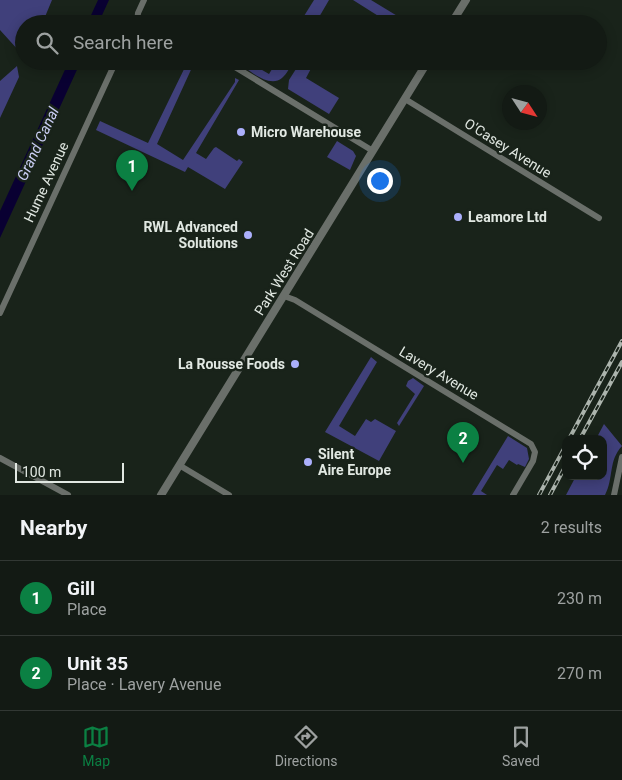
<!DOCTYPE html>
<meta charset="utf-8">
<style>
body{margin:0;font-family:Roboto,sans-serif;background:#202722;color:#f1f3f6}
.controls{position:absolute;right:15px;bottom:15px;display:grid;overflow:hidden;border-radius:10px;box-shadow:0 2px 12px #0003}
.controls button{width:45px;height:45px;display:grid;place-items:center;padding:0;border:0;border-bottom:1px solid #323834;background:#131a14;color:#f1f3f6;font:25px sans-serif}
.compass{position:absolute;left:502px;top:85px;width:45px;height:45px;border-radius:50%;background:#131a14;box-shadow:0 2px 12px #0003;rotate:126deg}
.scale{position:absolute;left:15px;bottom:12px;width:109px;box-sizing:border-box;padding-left:5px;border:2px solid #e1e8e2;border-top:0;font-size:14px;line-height:18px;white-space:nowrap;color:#e1e8e2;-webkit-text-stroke:4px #19231a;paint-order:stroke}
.you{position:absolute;left:379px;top:180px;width:18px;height:18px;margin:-12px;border:4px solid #fff;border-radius:50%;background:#1a73e8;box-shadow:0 0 0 8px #1a73e833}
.badge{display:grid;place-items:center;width:32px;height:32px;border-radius:50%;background:#0b8043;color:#fff;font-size:16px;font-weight:700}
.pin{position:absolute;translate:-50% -41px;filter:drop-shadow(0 1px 2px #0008)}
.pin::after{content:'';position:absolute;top:26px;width:18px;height:15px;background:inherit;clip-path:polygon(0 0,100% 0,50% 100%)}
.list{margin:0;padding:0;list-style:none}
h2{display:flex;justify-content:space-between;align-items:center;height:65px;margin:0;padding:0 20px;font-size:21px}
h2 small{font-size:16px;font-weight:400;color:#9da1a0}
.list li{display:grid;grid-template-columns:32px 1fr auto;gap:15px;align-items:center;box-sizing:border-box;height:75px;padding:0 20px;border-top:1px solid #323834}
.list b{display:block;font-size:19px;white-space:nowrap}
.list p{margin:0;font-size:16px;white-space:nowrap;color:#9da1a0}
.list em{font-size:16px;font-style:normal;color:#9da1a0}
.icon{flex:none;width:28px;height:28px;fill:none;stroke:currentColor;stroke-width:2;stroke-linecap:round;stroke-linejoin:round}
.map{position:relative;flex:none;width:622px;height:495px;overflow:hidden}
.search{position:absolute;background:#131a14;box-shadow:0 2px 12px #0003;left:15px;right:15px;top:15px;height:55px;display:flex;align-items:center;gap:12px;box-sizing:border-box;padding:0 18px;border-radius:28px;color:#9da1a0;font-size:19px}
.sheet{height:215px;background:#131a14}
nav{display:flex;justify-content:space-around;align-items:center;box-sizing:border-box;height:70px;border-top:1px solid #323834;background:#131a14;font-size:14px;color:#9da1a0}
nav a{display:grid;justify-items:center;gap:2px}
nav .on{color:#0b8043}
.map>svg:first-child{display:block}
</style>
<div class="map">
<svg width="622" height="495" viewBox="0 0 622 495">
<rect width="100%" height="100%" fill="#19231a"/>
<path fill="#40407b" d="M0 0H52L42 24H24V48L19 51 0 30Z
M314 0H329L315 24H299Z
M353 0H371L399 17 396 22 399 24H391Z
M188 61H195L157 144 183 160 235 82V78L239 80 196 153 206 159 214 148 216 147 237 161 239 159 243 162 225 189 188 167 185 172 96 130 100 121 148 143Z
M237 61H247L269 74 277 61H293C290 67 287 74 282 78 269 89 247 69 237 61Z
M301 61H315L306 78 339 98 329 114 288 89 289 80Z
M17 66 19 77 0 118V81Z
M337 141 353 151 356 156 350 170 327 157Z
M371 357 377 362 339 426 355 436 366 419 371 422 375 419 396 431 379 461 325 432Z
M413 378 424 386 399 426 397 423 415 394 406 386 408 381Z
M604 424 622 446C608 461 614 478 605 495H566L576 476H603V439H596Z
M508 436 527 448 529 459 525 467 518 464 517 465 509 460 503 469 497 465 481 491 487 495H472Z"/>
<path fill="#090032" d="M98 0H109L98 24H87Z
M69 61H81L0 238V211Z"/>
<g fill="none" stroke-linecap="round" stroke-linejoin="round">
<path stroke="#6a6f6a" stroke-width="6" d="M137 22 147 24
M134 24 137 22 138 13 144 0
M225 61 373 151
M405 99 599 218
M284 296 295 300 531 444 535 452 533 461 513 495
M0 313 116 61
M0 458 68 495
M179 465 229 495
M614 495 622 457"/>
<path stroke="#6a6f6a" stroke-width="8" d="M451 24 466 0
M161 495 428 61"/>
<defs>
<path id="rail" d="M569 439 622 341
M580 439 622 362
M539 495 566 445
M550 495 566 465"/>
</defs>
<use href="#rail" stroke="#acb4ad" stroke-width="4"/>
<use href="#rail" stroke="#19231a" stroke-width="2" stroke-dasharray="5.5" stroke-linecap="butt"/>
</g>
<g fill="#abaffb" stroke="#19231a" stroke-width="2">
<circle cx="241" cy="132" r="5"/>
<circle cx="458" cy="217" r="5"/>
<circle cx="248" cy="235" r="5"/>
<circle cx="295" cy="364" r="5"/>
<circle cx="308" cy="462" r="5"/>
</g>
<g text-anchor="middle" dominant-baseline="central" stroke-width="5" stroke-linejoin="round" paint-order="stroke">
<g font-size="14" font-weight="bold" fill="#e1e8e2" stroke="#19231a" text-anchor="start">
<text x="251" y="132">Micro Warehouse</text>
<text x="468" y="217">Leamore Ltd</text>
<text x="238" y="227" text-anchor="end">RWL Advanced<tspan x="238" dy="16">Solutions</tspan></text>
<text x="285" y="364" text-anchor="end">La Rousse Foods</text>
<text x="318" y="454">Silent<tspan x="318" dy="16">Aire Europe</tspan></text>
</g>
<g font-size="14" fill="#e1e8e2" stroke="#19231a">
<text transform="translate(508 148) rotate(32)">O'Casey Avenue</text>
<text transform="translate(46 182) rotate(-65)">Hume Avenue</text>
<text transform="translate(284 272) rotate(-58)">Park West Road</text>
<text transform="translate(439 373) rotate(31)">Lavery Avenue</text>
</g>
<g font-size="15" font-style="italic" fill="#c8ccf1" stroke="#19231a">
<text transform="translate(38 144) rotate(-65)">Grand Canal</text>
</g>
</g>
</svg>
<div class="controls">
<button><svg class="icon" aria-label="locate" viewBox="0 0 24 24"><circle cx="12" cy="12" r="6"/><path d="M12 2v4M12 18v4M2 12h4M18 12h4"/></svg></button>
</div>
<svg class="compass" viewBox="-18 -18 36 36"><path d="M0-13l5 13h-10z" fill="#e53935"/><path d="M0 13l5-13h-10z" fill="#9da1a0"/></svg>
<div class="scale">100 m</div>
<div class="you"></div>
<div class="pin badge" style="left:132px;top:191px">1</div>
<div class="pin badge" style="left:463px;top:463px">2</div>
<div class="search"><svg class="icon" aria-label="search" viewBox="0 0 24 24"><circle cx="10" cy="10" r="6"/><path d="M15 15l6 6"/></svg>Search here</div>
</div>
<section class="sheet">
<h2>Nearby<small>2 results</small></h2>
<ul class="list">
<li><span class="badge">1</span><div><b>Gill</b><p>Place</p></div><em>230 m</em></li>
<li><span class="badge">2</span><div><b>Unit 35</b><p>Place · Lavery Avenue</p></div><em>270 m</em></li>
</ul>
</section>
<nav>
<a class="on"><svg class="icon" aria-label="map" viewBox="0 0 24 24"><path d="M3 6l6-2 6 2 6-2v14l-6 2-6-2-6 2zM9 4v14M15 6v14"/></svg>Map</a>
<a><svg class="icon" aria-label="directions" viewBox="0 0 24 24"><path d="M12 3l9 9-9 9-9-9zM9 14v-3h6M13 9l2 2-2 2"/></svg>Directions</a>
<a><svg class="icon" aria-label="saved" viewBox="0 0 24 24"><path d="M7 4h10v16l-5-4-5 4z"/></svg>Saved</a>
</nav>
